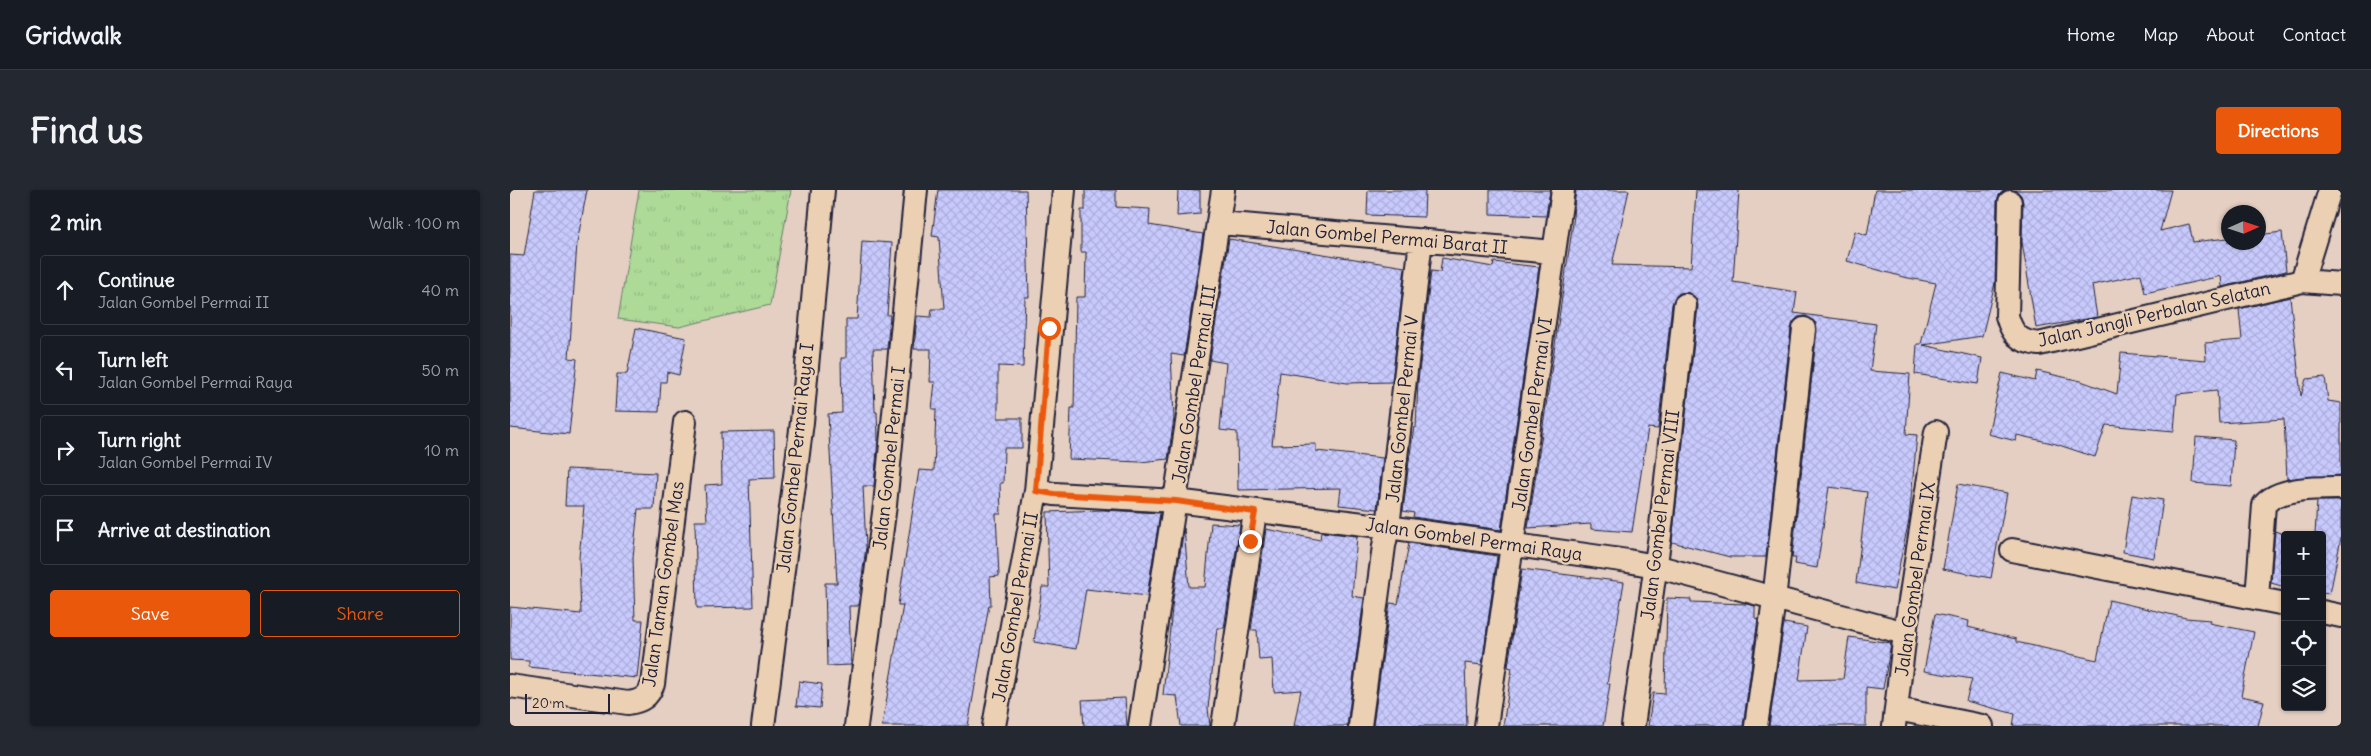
<!DOCTYPE html>
<meta charset="utf-8">
<style>
body{margin:0;font-family:Delius,sans-serif;background:#242831;color:#f1f3f6}
.controls{position:absolute;right:15px;bottom:15px;display:grid;overflow:hidden;border-radius:5px;box-shadow:0 1px 4px #0004}
.controls button{width:45px;height:45px;display:grid;place-items:center;padding:0;border:0;border-bottom:1px solid #363941;background:#171b24;color:#f1f3f6;font:25px sans-serif}
.compass{position:absolute;left:1711px;top:15px;width:45px;height:45px;border-radius:50%;background:#171b24;box-shadow:0 1px 4px #0004;rotate:87deg}
.scale{position:absolute;left:15px;bottom:12px;width:85px;box-sizing:border-box;padding-left:5px;border:2px solid #22223b;border-top:0;font-size:14px;line-height:18px;white-space:nowrap;color:#22223b;-webkit-text-stroke:4px #ecd0b3;paint-order:stroke}
.stop{position:absolute;width:15px;height:15px;margin:-11px;border:4px solid #ea580c;border-radius:50%;background:#fff}
.stop.end{background:#ea580c;border-color:#fff;box-shadow:0 1px 5px #0008}
.list{margin:0;padding:0;list-style:none}
h2{display:flex;justify-content:space-between;align-items:center;height:65px;margin:0;padding:0 20px;font-size:21px}
h2 small{font-size:16px;font-weight:400;color:#9ea1a6}
.list li{display:grid;grid-template-columns:32px 1fr auto;gap:15px;align-items:center;box-sizing:border-box;height:70px;margin:0 10px 10px;padding:0 10px;border:1px solid #363941;border-radius:5px}
.list b{display:block;font-size:19px;white-space:nowrap}
.list p{margin:0;font-size:16px;white-space:nowrap;color:#9ea1a6}
.list em{font-size:16px;font-style:normal;color:#9ea1a6}
.actions{display:flex;gap:10px;padding:15px 20px}
.actions a{flex:1;padding:11px 0;border:1px solid #ea580c;border-radius:5px;text-align:center;font-size:18px;color:#ea580c}
.actions .main{background:#ea580c;color:#fff}
.icon{flex:none;width:28px;height:28px;fill:none;stroke:currentColor;stroke-width:2;stroke-linecap:round;stroke-linejoin:round}
.map{position:relative;flex:none;width:1831px;height:536px;overflow:hidden;border-radius:5px}
header{display:flex;align-items:center;gap:30px;box-sizing:border-box;height:70px;padding:0 25px;background:#171b24;border-bottom:1px solid #363941}
header strong{font-size:24px}
nav{display:flex;gap:28px;margin-inline-start:auto;font-size:18px}
.intro{display:flex;align-items:center;justify-content:space-between;box-sizing:border-box;height:120px;padding:0 30px}
h1{margin:0;font-size:35px}
.button{padding:12px 22px;border-radius:5px;background:#ea580c;color:#fff;font-size:18px;font-weight:700}
main{display:flex;gap:30px;padding:0 30px}
aside{flex:1;background:#171b24;border-radius:5px;box-shadow:0 1px 4px #0004}
.map>svg:first-child{display:block}
</style>
<header>
<strong>Gridwalk</strong>
<nav><a>Home</a><a>Map</a><a>About</a><a>Contact</a></nav>
</header>
<div class="intro"><h1>Find us</h1><a class="button">Directions</a></div>
<main>
<aside>
<h2>2 min<small>Walk · 100 m</small></h2>
<ul class="list">
<li><svg class="icon" aria-label="ahead" viewBox="0 0 24 24"><path d="M12 20V5M6 11l6-6 6 6"/></svg><div><b>Continue</b><p>Jalan Gombel Permai II</p></div><em>40 m</em></li>
<li><svg class="icon" aria-label="left" viewBox="0 0 24 24"><path d="M17 20v-9H6M10 6l-5 5 5 5"/></svg><div><b>Turn left</b><p>Jalan Gombel Permai Raya</p></div><em>50 m</em></li>
<li><svg class="icon" aria-label="right" viewBox="0 0 24 24"><path d="M7 20v-9h11M14 6l5 5-5 5"/></svg><div><b>Turn right</b><p>Jalan Gombel Permai IV</p></div><em>10 m</em></li>
<li><svg class="icon" aria-label="arrive" viewBox="0 0 24 24"><path d="M6 21V4h12l-3 4 3 4H6"/></svg><div><b>Arrive at destination</b></div></li>
</ul>
<div class="actions"><a class="main">Save</a><a>Share</a></div>
</aside>
<div class="map">
<svg width="1831" height="536" viewBox="0 0 1831 536">
<defs>
<pattern id="grass-tufts" width="24" height="20" patternUnits="userSpaceOnUse" patternTransform="scale(1.25)"><rect width="24" height="20" fill="#aeda98"/><path d="M3 7l-1-3M5 7V3M7 7l1-3M15 17l-1-3M17 17v-4M19 17l1-3" fill="none" stroke="#95bb84"/></pattern>
<pattern id="building-cross-hatch" width="8" height="8" patternUnits="userSpaceOnUse" patternTransform="scale(1.25)"><rect width="8" height="8" fill="#c8cafd"/><path d="M0 0l8 8M0 8l8-8" fill="none" stroke="#acadda"/></pattern>
</defs>
<rect width="100%" height="100%" fill="#e5cfc2"/>
<filter id="ink" filterUnits="userSpaceOnUse"><feTurbulence type="fractalNoise" baseFrequency=".02" numOctaves="2"/><feDisplacementMap in="SourceGraphic" scale="10" xChannelSelector="R" yChannelSelector="G"/><feConvolveMatrix kernelMatrix="1 2 1 2 8 2 1 2 1" color-interpolation-filters="sRGB"/></filter>
<g filter="url(#ink)">
<path fill="url(#grass-tufts)" stroke="#687e6a" d="M129 0H281L260 115 169 137 108 129Z"/>
<path fill="url(#building-cross-hatch)" stroke="#22223b" d="M25 0H77L67 53 59 168 67 169 59 244 0 238V65L14 66Z
M428 0H516L519 107H515L513 177 488 176V228H512V258H494L493 293H490L491 324H486L489 386 480 387 481 415H479L458 536H372L393 415H388L409 280 424 281 426 219H422L425 192H420L421 159H404L407 126 421 127 422 119H434L429 47 422 46Z
M575 0H606V17L640 19 639 35 693 44 674 166 661 164 664 228 658 269 630 272 559 269 561 218H564L566 107H575L576 62H571V20H575Z
M668 0H690V24L667 26Z
M858 0H915L914 27 857 25Z
M980 0H1040L1036 26 980 24Z
M1066 0H1119L1102 75 1181 77 1186 0H1229L1223 92 1287 102 1284 123 1366 134 1360 181 1400 184 1396 244 1407 245 1399 330 1384 400 1346 393 1357 302 1319 297 1307 378 1285 374 1286 368H1282L1307 140 1306 133 1296 126 1288 127 1281 138 1256 367H1220L1162 352 1188 116 1187 109 1177 102 1169 103 1162 114 1148 239 1138 238 1122 342 1081 339V334L1018 338 1064 26H1063Z
M1365 0H1495L1489 5 1487 11 1485 93 1472 146 1413 155 1472 168 1468 194 1405 184 1407 154H1411L1426 93 1393 87 1337 71 1345 41 1357 45Z
M1504 0H1661L1650 41 1679 34 1683 52 1718 48V52H1748V45L1772 42 1776 81 1712 97 1711 86 1635 103 1631 84 1582 95 1587 127 1526 138 1512 52 1513 12 1511 5Z
M719 49 895 77 882 192 837 193 770 182 762 255 806 254V261L873 268 867 319 829 315 831 298 728 300 727 242 710 240 716 173 700 170Z
M352 51 382 53 377 125H380L377 159H363L365 222H367L368 248 364 296H353L356 357 348 416H339L341 475 317 476 315 393H327L318 224 332 223 331 168H336V129H347Z
M932 68 983 77 984 72 1029 77 991 340 903 327 904 323 893 321 899 271 904 237 906 238 908 191 921 81 930 82Z
M1780 107 1791 206 1796 189 1815 187 1818 211 1831 213V285L1777 289 1774 229 1709 233 1707 200 1667 204 1664 241 1596 235 1585 267 1546 254 1507 245 1506 251 1478 244 1492 183 1525 191 1527 181 1571 191 1607 204 1611 163 1696 170 1695 153 1732 150 1729 119Z
M126 138 176 148 169 185 157 182 156 192H151L149 222 105 221 107 184H117Z
M264 241 265 288 239 289 243 417 187 418 185 331H197L195 295 212 294 211 242Z
M1686 247 1724 250 1721 296 1683 293Z
M57 279 146 283 144 319H128L123 367 125 430H133L127 488 19 477V471L0 470V417L71 424 69 368 74 316H55Z
M1448 294 1497 303 1481 388 1433 379Z
M1622 305 1653 310 1644 368 1613 362Z
M1807 311H1831V348L1820 404 1812 403V345H1805Z
M592 320 650 323 637 406 576 399 566 459 524 452 532 397H539L537 322Z
M701 333 730 335 714 438H707L698 518 700 536H671L667 506 653 505 663 409 674 338 679 397H695Z
M756 339 810 350 811 342 847 346 842 406 854 408 837 536H784L791 500 764 502 762 469 749 470 747 440H741Z
M1765 341 1776 345 1775 397 1761 393Z
M899 353 987 366 972 475 955 473 957 536H863L880 413 888 414Z
M1012 379 1114 392 1097 494H1100L1093 536H993L1002 478 998 477Z
M1157 408 1181 409V412L1236 414 1245 416V428L1248 429 1233 536H1138L1143 503 1155 504Z
M1599 410 1676 428 1700 430 1699 433 1744 442 1731 506 1754 511 1748 536H1503L1505 524 1456 511 1462 489 1414 481 1425 424 1459 431 1458 437 1506 449V452L1587 470Z
M1274 433 1297 437 1289 490 1333 489 1339 447 1381 453 1373 499 1356 497V536H1259Z
M289 491 312 494 310 518 286 516Z
M615 508 617 536H574L572 510Z"/>
<g fill="none" stroke-linecap="round" stroke-linejoin="round">
<defs>
<path id="minor" d="M1500 12 1497 126C1502 144 1509 152 1529 154L1792 91 1831 94
M710 33 1044 62
M1792 91 1820 0
M526 301 544 304 666 311 878 337 1118 371 1145 376 1395 443
M1502 360 1775 414
M1747 408 1754 315C1768 297 1809 298 1831 298
M1812 422 1831 426
M0 496 118 513C132 511 138 507 143 494L175 232
M1387 519 1472 536
M253 536 292 232 313 0
M346 536 375 315 406 0
M484 536 526 301 554 0
M630 536 713 0
M713 536 745 322
M850 536 874 356 878 337 911 50
M976 536 1053 0
M1123 536 1150 345 1175 115
M1246 536 1264 410 1294 139
M1384 536 1395 443 1426 242"/>
</defs>
<use href="#minor" stroke="#22223b" stroke-width="26"/>
<use href="#minor" stroke="#ecd0b3" stroke-width="22"/>
</g>
</g>
<g fill="none" stroke-linecap="round" stroke-linejoin="round" filter="url(#ink)">
<path stroke="#ea580c" stroke-width="6" d="M539 138 526 301 544 304 666 311 745 322 740 351"/>
</g>
<g text-anchor="middle" dominant-baseline="central" stroke-width="4.5" stroke-linejoin="round" paint-order="stroke">
<g font-size="18" fill="#22223b" stroke="#ecd0b3">
<text transform="translate(877 47) rotate(5)">Jalan Gombel Permai Barat II</text>
<text transform="translate(1644 124) rotate(-13)">Jalan Jangli Perbalan Selatan</text>
<text transform="translate(684 194) rotate(-81)">Jalan Gombel Permai III</text>
<text transform="translate(892 219) rotate(-84)">Jalan Gombel Permai V</text>
<text transform="translate(1022 224) rotate(-82)">Jalan Gombel Permai VI</text>
<text transform="translate(285 268) rotate(-84)">Jalan Gombel Permai Raya I</text>
<text transform="translate(379 268) rotate(-84)">Jalan Gombel Permai I</text>
<text transform="translate(1150 325) rotate(-83)">Jalan Gombel Permai VIII</text>
<text transform="translate(964 349) rotate(8)">Jalan Gombel Permai Raya</text>
<text transform="translate(1405 389) rotate(-82)">Jalan Gombel Permai IX</text>
<text transform="translate(153 394) rotate(-82)">Jalan Taman Gombel Mas</text>
<text transform="translate(505 417) rotate(-80)">Jalan Gombel Permai II</text>
</g>
</g>
</svg>
<div class="controls">
<button>+</button>
<button>−</button>
<button><svg class="icon" aria-label="locate" viewBox="0 0 24 24"><circle cx="12" cy="12" r="6"/><path d="M12 2v4M12 18v4M2 12h4M18 12h4"/></svg></button>
<button><svg class="icon" aria-label="layers" viewBox="0 0 24 24"><path d="M12 4l9 5-9 5-9-5zM3 14l9 5 9-5"/></svg></button>
</div>
<svg class="compass" viewBox="-18 -18 36 36"><path d="M0-13l5 13h-10z" fill="#e53935"/><path d="M0 13l5-13h-10z" fill="#9ea1a6"/></svg>
<div class="scale">20 m</div>
<div class="stop" style="left:539px;top:138px"></div>
<div class="stop end" style="left:740px;top:351px"></div>
</div>
</main>
